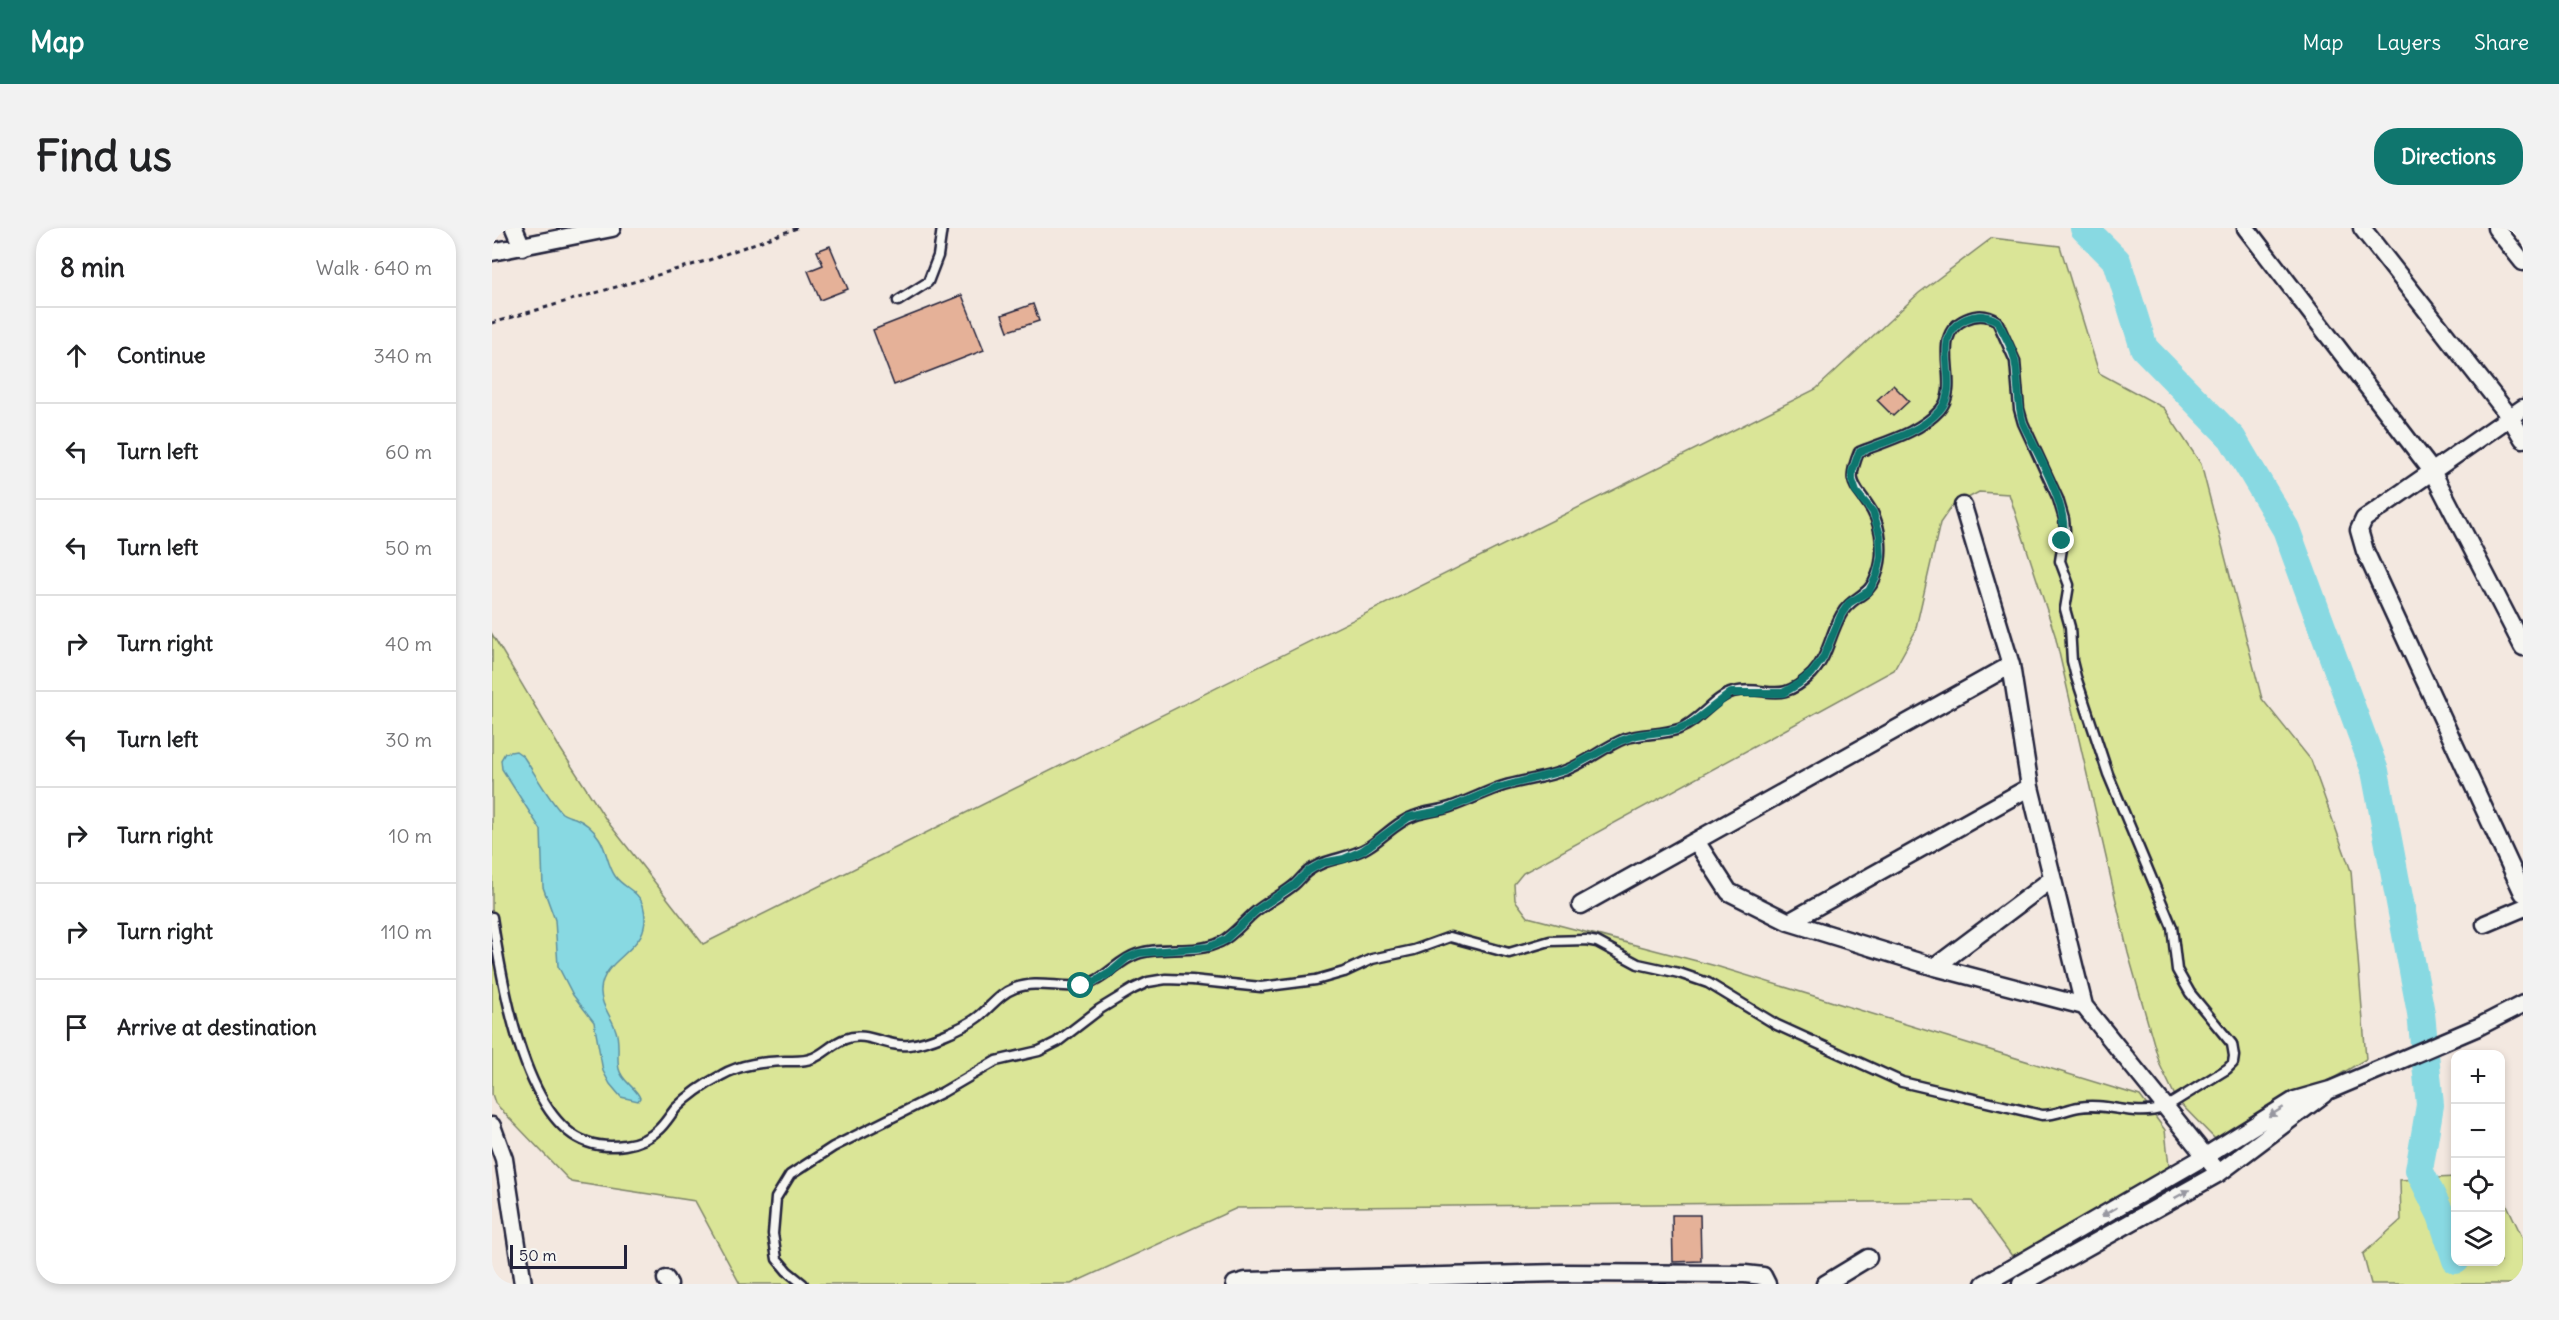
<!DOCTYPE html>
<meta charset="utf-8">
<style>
body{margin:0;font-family:Delius,sans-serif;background:#f2f2f2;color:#202124}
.controls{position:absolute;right:18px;bottom:18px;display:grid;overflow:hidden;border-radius:12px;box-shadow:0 3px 9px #0003}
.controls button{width:54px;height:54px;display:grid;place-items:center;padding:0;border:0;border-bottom:2px solid #e0e0e0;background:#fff;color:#202124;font:30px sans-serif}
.scale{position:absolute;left:18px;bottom:15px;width:117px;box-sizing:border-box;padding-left:6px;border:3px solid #22223b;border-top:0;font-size:16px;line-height:21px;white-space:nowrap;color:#22223b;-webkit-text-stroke:4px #f6f6f2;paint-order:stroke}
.stop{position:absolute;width:18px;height:18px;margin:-14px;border:4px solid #0f766e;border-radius:50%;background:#fff}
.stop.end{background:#0f766e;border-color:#fff;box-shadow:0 2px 6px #0008}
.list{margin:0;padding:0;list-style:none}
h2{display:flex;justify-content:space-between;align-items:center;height:78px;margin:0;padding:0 24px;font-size:26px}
h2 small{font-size:20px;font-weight:400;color:#757577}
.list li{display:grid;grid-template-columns:39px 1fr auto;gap:18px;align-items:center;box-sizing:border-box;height:96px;padding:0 24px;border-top:2px solid #e0e0e0}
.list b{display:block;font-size:22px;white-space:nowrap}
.list em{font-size:20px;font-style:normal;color:#757577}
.icon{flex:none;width:33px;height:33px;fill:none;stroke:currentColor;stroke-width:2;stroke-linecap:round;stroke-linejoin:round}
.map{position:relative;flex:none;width:2031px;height:1056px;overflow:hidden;border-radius:24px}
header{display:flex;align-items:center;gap:36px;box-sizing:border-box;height:84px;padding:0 30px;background:#0f766e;color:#fff}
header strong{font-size:28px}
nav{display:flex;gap:33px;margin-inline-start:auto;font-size:21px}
.intro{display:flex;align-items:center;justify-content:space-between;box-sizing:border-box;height:144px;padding:0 36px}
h1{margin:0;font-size:42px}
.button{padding:15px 27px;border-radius:24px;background:#0f766e;color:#fff;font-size:21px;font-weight:700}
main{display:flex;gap:36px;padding:0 36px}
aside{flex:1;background:#fff;border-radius:24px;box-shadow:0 3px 9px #0003}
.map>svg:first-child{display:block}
</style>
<header>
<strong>Map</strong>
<nav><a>Map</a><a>Layers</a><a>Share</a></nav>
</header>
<div class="intro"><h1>Find us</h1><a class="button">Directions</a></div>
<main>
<aside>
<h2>8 min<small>Walk · 640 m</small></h2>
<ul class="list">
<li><svg class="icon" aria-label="ahead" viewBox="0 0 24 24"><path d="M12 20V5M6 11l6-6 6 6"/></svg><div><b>Continue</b></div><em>340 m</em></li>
<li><svg class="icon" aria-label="left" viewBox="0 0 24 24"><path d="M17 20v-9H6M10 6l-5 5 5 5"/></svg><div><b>Turn left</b></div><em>60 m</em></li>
<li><svg class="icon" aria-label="left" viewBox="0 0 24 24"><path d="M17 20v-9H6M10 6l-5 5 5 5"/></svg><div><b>Turn left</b></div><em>50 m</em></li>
<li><svg class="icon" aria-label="right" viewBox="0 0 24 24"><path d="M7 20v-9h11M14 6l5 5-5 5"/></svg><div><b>Turn right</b></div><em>40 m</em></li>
<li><svg class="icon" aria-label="left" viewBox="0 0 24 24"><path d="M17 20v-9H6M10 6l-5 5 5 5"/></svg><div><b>Turn left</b></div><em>30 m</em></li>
<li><svg class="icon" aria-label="right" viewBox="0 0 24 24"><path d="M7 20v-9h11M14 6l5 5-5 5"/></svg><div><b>Turn right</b></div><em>10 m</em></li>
<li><svg class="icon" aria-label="right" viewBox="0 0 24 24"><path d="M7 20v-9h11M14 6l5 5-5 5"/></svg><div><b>Turn right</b></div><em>110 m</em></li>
<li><svg class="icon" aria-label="arrive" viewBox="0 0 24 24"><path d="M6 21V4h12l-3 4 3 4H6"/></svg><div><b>Arrive at destination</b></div></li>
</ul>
</aside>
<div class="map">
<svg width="2031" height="1056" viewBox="0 0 2031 1056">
<rect width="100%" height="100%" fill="#f3e8e0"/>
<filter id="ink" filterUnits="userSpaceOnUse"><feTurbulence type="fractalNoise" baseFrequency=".0167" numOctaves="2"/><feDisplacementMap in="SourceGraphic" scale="12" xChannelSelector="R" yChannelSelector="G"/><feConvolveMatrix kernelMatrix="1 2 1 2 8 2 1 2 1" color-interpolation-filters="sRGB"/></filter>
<g filter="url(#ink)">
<path fill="#dae597" stroke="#7e8469" stroke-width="1.5" d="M1500 10 1568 18 1607 145 1672 180 1709 236 1770 471 1819 532 1859 643 1874 831 1729 917 1685 872 1668 837 1636 725 1563 407 1517 266 1487 264 1459 279 1448 295 1423 404 1402 442 1031 645 1022 656 1023 672 1036 689 1224 738 1648 868 1673 902 1678 948 1520 1028 1480 973 745 980 579 1056H248L203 973 79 954 3 875 0 866V406L66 517 115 593 211 716 1324 161 1427 65Z
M1963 949 1964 1034H2008L2009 964 2031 1011V1056H1879L1871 1026 1909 992 1908 952Z"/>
<path fill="#88d9e2" stroke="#5f909f" stroke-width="1.5" d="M24 523 31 528C40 541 60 576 70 585 73 587 79 589 83 590 93 594 101 601 107 610 115 622 115 636 123 648 130 659 147 663 151 677 164 723 111 726 109 762 108 776 119 788 123 800 129 814 124 828 127 841 130 854 144 859 148 870L146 873 129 869 118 856 111 843 102 794 81 767 66 738 63 692 51 659 49 602 10 541 9 532 13 525Z"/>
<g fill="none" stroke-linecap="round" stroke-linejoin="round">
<path stroke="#88d9e2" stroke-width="28" d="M1592 0 1625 33 1652 120 1740 210 1794 301 1883 543 1929 785 1938 877 1927 942 1949 987 1964 1032"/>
</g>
<path fill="#e5b198" stroke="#22223b" stroke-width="1.5" d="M338 18 356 61 328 72 316 43 331 37 325 23Z
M470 67 492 122 402 157 381 102Z
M541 76 547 93 516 103 510 87Z
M1401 157 1417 173 1401 188 1385 172Z
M1180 987H1208L1209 1033 1181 1034Z"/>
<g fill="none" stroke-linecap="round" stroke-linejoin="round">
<defs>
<path id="service" d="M406 73 436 54 446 28 450 0
M0 689C9 748 31 892 95 914 117 922 150 918 166 902 173 896 178 887 184 880 197 867 213 856 230 847 249 836 271 834 293 833 302 833 312 834 321 830 332 826 341 815 353 811 376 802 394 820 417 817 435 815 472 800 486 789 499 779 507 766 523 760 544 752 566 760 588 758 612 754 624 733 645 726 671 717 703 727 728 714 741 708 752 693 763 684 775 674 790 667 802 657 807 653 810 648 815 644 832 630 857 631 876 619 891 610 904 594 922 588 934 583 946 583 958 579 976 573 993 564 1011 558 1031 552 1054 550 1074 542 1095 534 1112 519 1132 511 1150 505 1170 507 1187 501 1208 493 1222 469 1241 464 1275 456 1286 479 1320 446 1336 429 1338 406 1349 387 1359 368 1378 369 1385 346 1392 327 1390 301 1380 283 1364 256 1353 258 1367 224 1395 213 1427 205 1448 182 1471 156 1435 108 1474 91 1485 86 1495 86 1505 93L1523 133 1527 181 1531 195 1566 271 1572 291 1573 302 1568 333 1577 357 1573 381 1578 399 1580 433 1584 449 1616 546 1680 699 1685 742 1698 765 1740 816 1742 828 1741 835 1735 841 1672 880C1640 890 1617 874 1587 879 1574 881 1565 887 1550 887L1410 854 1285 797 1216 755 1187 745 1146 736 1105 714 1094 712 1058 713 1017 725 958 709 922 722 880 731 852 744 824 752 769 759 700 752 674 751 656 754 641 761 608 781 565 814 547 823 504 833 451 864 341 919 298 947 284 970 281 1006 285 1031 295 1043 311 1056"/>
<path id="minor" d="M22 0 30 19
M1754 0 1940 243 2031 419
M1870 0 2018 189 2031 211
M2004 0 2031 34
M0 24 120 0
M2031 180 1872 291 1867 302 1873 323 2031 665
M1471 278 1519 437 1538 559 1592 778 1727 945
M1204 613 1237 664 1297 694 1443 739 1592 778
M1089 677 1519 437
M1297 694 1538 559
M1993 696 2031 680
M1443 739 1560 651
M0 898 12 931 31 1056
M174 1051 177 1056
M743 1056 754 1053 1069 1045 1253 1046 1271 1048 1275 1056
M1333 1056 1376 1030
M1492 1056 1712 929 1803 872 1838 862 1902 835 1986 799 2031 776
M1529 1056 1727 945 1832 866"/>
</defs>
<use href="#service" stroke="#22223b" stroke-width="13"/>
<use href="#minor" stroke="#22223b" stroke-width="21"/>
<path stroke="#22223b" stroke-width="3" stroke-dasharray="4.5 4.5" stroke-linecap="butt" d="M0 95 217 32 305 0"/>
<use href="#service" stroke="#f6f6f2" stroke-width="8"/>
<use href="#minor" stroke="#f6f6f2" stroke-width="16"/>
</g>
<defs><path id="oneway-solid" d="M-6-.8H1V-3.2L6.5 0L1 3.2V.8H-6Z" transform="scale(1.5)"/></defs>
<g fill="#9797a0">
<use href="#oneway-solid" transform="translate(1784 884) rotate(148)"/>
<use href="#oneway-solid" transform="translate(1690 966) rotate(-29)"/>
<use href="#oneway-solid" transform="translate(1617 984) rotate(150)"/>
</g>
</g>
<g fill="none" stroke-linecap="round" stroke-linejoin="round" filter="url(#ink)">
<path stroke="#0f766e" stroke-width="8" d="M589 758 604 753 619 744 635 730 647 725 717 719 733 712 766 681 802 657 816 643 830 635 852 631 870 623 917 589 953 582 1005 560 1074 542 1128 513 1145 507 1184 502 1200 495 1239 465H1291L1306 456 1320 445 1331 430 1349 387 1357 375 1377 363 1385 347 1389 329 1388 307 1381 284 1364 264 1360 252V244L1367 224C1395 213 1428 205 1448 182 1471 156 1435 108 1474 91 1485 86 1495 87 1505 93 1512 105 1520 119 1523 132 1527 153 1525 174 1531 195 1545 226 1579 280 1570 313"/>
</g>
</svg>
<div class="controls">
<button>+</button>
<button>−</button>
<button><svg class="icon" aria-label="locate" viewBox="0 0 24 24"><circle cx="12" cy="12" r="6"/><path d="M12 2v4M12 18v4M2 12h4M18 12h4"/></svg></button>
<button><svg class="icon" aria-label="layers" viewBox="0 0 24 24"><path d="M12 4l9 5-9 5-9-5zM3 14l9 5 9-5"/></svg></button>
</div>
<div class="scale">50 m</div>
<div class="stop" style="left:589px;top:758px"></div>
<div class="stop end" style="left:1570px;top:313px"></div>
</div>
</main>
